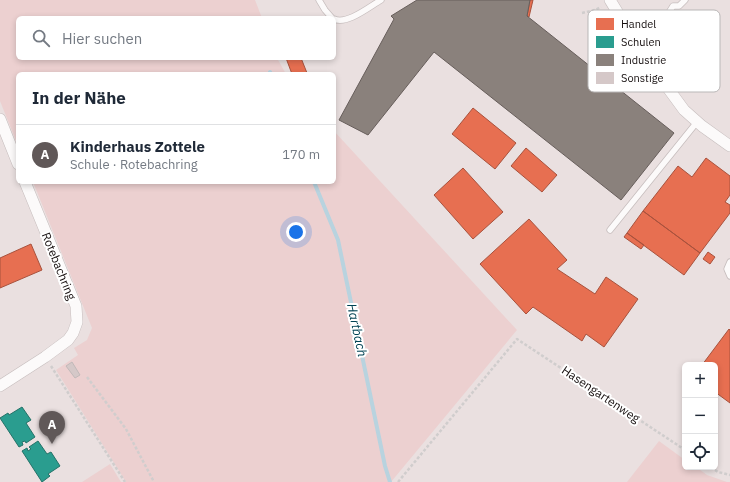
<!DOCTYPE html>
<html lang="de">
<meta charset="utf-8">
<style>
body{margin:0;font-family:"IBM Plex Sans",sans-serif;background:#f2f2f3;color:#1f2937}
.controls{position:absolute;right:12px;bottom:12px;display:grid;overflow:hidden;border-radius:6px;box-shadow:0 2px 6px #0003}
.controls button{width:36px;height:36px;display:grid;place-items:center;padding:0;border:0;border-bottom:1px solid #e0e1e3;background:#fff;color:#1f2937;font:20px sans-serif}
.you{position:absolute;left:296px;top:232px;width:14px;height:14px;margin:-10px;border:3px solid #fff;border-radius:50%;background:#1a73e8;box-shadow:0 0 0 6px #1a73e833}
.badge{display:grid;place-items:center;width:26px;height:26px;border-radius:50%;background:#605858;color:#fff;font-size:13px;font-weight:700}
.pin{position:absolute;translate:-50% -33px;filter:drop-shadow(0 1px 2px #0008)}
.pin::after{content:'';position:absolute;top:21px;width:14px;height:12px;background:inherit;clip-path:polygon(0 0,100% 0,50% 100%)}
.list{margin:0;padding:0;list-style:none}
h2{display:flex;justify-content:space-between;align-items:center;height:52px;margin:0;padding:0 16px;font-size:17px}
h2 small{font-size:13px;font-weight:400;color:#747a83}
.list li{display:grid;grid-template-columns:26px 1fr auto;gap:12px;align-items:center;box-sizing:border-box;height:60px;padding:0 16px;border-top:1px solid #e0e1e3}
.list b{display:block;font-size:15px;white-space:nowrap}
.list p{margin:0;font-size:13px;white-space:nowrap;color:#747a83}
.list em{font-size:13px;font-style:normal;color:#747a83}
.icon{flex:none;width:22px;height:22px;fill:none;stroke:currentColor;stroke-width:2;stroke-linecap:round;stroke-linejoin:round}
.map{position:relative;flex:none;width:730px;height:482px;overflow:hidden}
.search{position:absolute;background:#fff;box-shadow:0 2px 6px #0003;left:16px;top:16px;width:320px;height:44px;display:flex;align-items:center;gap:10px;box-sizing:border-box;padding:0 14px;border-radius:6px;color:#747a83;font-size:15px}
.panel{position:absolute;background:#fff;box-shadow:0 2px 6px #0003;left:16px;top:72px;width:320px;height:112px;border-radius:6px}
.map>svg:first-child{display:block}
</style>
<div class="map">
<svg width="730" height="482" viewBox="0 0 730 482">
<rect width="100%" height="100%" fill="#eae0e0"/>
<path fill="#ecd0d0" d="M0 0H255L262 18H18V58H277L286 74H18V146L0 101Z
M334 131 517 330 391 482H126L56 370 78 355 74 348 87 340 92 328 33 182H334Z
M659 441 685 460V467H696L707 475 727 482H627Z
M110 464 121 482H82Z"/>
<path fill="#e76f51" stroke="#a8523d" d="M530 0H533L529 17 527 16Z
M286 58H301L307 73 292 74Z
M473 108 516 143 495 169 452 134Z
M526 148 557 175 542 192 511 166Z
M706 158 730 176V195L725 202 730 205V213L700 253 643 211 678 166 692 177Z
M463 168 503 212 473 239 434 195Z
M643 211 700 253 684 275 627 233Z
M529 219 567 260 557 269 595 294 606 277 638 299 604 347 586 334 582 341 533 307 526 314 480 264Z
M627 233 644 245 641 249 624 237Z
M31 244 42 270 0 288V258Z
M708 252 715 257 710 264 703 259Z
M729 329 730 330V403L715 392V365H702Z"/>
<path fill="#2a9d8f" stroke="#247268" d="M22 407 31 420 26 423 35 437 26 443 25 441 22 442 23 445 19 447 0 418 8 413 9 415Z
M38 441 47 454 51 452 60 466 48 474 50 476 42 482 22 451 27 448 28 451 31 449 29 447Z"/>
<path fill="#8a817c" stroke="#675e5b" d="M417 0H530L527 16 674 133 621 200 434 52 368 135 339 120 394 19 391 16Z"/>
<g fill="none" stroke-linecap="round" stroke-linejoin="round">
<path stroke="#b8d3df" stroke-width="4" d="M270 72 271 74
M314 182 338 240 385 466 390 482"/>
</g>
<path fill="#d5c8c8" stroke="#c1b9b9" d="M72 362 80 375 75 378 66 366Z"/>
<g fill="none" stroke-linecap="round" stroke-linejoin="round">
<defs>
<path id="service" d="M319 0 325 10 332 18
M334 19C347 25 369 7 381 0
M643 54 673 6H679L685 0
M610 230 697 122
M730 262 727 269 730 276"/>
<path id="minor" d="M610 0 643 54 684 110 702 126 730 146
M0 119 18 164
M0 386 45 357 68 340 73 333 77 322 76 306 25 182"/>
</defs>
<use href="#service" stroke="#c6bdbd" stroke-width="7"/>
<use href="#minor" stroke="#c6bdbd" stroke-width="12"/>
<path stroke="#d0cdcd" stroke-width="2.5" stroke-dasharray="3 2" stroke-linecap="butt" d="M582 13 595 10 601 7
M51 366 125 482
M87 377 126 429 154 482
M711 467 718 472 730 475
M398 482 517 339 685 450"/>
<use href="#service" stroke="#fcfafa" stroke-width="5.5"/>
<use href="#minor" stroke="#fcfafa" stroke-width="11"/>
</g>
<g text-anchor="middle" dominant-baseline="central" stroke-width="4" stroke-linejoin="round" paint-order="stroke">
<g font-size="12" fill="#150e0e" stroke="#fff">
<text transform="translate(59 266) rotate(68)">Rotebachring</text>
<text transform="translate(601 394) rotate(34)">Hasengartenweg</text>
</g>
<g font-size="13" font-style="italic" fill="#004253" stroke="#fff">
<text transform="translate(357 330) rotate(78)">Hartbach</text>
</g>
</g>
<rect x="588" y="10" width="132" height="82" rx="6" fill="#fff" stroke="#b9b7b7" stroke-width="1"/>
<rect x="596" y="18" width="18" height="12" fill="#e76f51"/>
<rect x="596" y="36" width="18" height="12" fill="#2a9d8f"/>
<rect x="596" y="54" width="18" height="12" fill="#8a817c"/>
<rect x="596" y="72" width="18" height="12" fill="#d5c8c8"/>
<g font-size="11" fill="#150e0e">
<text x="621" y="28">Handel</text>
<text x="621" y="46">Schulen</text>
<text x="621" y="64">Industrie</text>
<text x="621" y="82">Sonstige</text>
</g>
</svg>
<div class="controls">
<button>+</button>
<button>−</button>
<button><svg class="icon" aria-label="locate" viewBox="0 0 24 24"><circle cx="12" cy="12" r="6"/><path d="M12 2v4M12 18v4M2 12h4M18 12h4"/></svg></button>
</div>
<div class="you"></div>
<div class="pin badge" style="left:52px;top:444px">A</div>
<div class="search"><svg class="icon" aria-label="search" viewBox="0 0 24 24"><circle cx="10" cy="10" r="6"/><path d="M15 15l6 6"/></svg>Hier suchen</div>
<section class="panel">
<h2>In der Nähe<small></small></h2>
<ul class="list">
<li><span class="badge">A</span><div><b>Kinderhaus Zottele</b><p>Schule · Rotebachring</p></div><em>170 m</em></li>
</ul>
</section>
</div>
